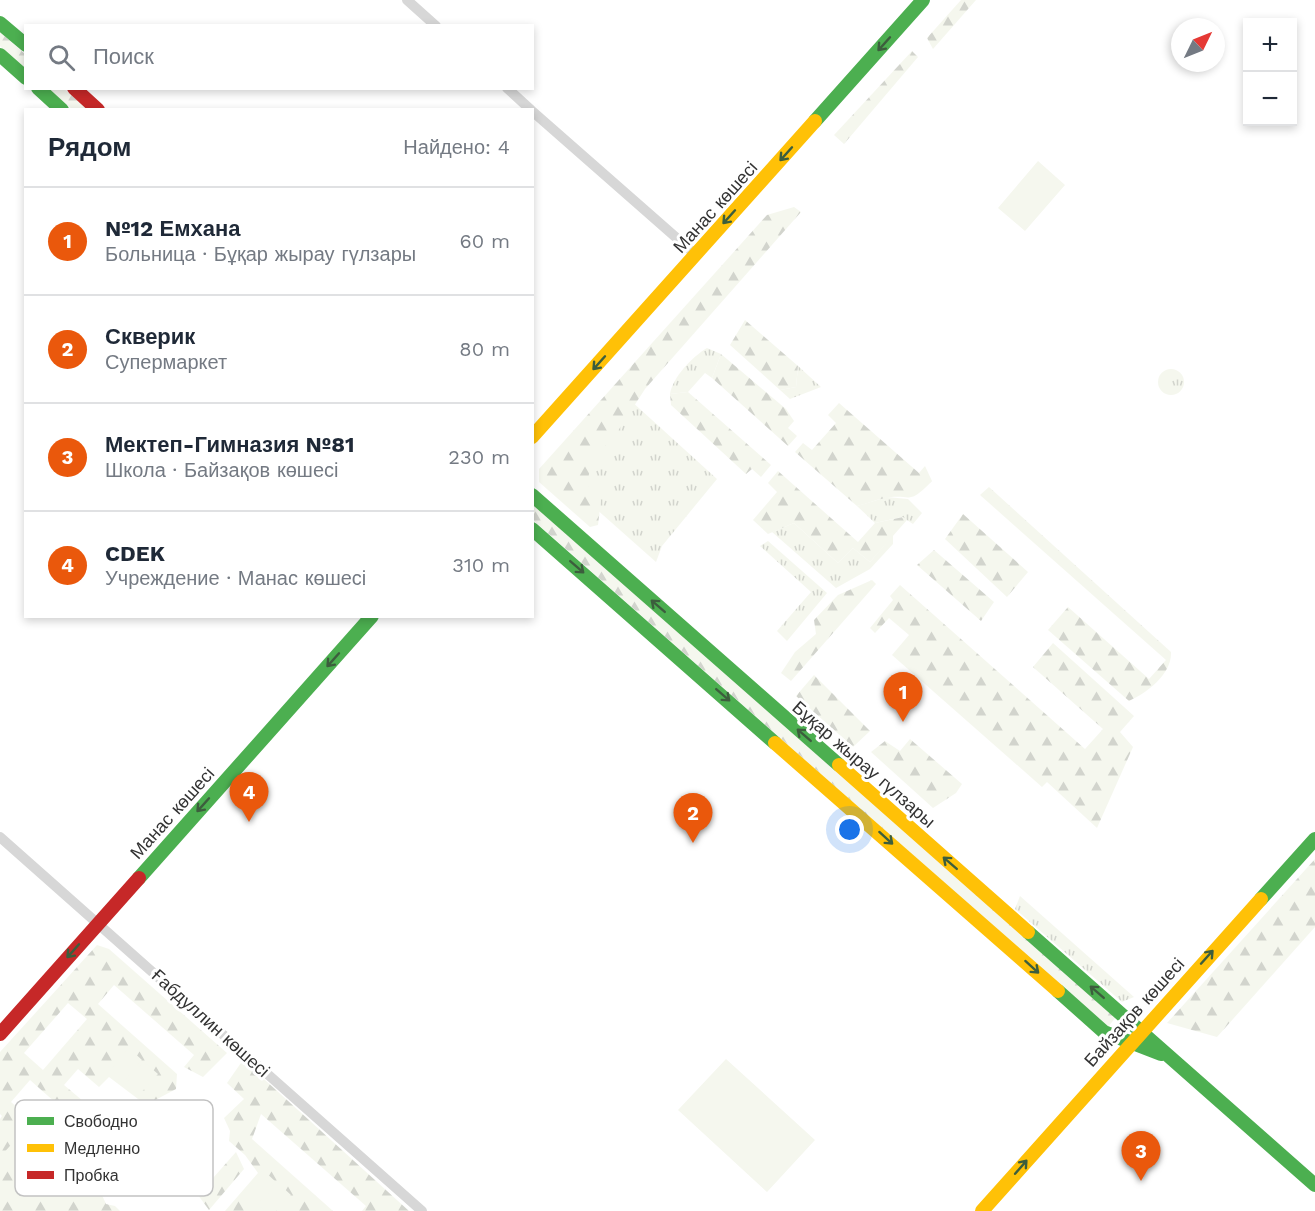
<!DOCTYPE html>
<html lang="ru">
<meta charset="utf-8">
<style>
body{margin:0;font-family:"Work Sans",sans-serif;background:#f6f6f7;color:#1f2937}
.controls{position:absolute;right:18px;top:18px;display:grid;overflow:hidden;border-radius:0px;box-shadow:0 3px 9px #0003}
.controls button{width:54px;height:54px;display:grid;place-items:center;padding:0;border:0;border-bottom:2px solid #e0e1e3;background:#fff;color:#1f2937;font:30px sans-serif}
.compass{position:absolute;left:1171px;top:18px;width:54px;height:54px;border-radius:50%;background:#fff;box-shadow:0 3px 9px #0003;rotate:47deg}
.you{position:absolute;left:850px;top:830px;width:21px;height:21px;margin:-15px;border:4px solid #fff;border-radius:50%;background:#1a73e8;box-shadow:0 0 0 9px #1a73e833}
.badge{display:grid;place-items:center;width:39px;height:39px;border-radius:50%;background:#ea580c;color:#fff;font-size:20px;font-weight:700}
.pin{position:absolute;translate:-50% -50px;filter:drop-shadow(0 2px 3px #0008)}
.pin::after{content:'';position:absolute;top:32px;width:21px;height:18px;background:inherit;clip-path:polygon(0 0,100% 0,50% 100%)}
.list{margin:0;padding:0;list-style:none}
h2{display:flex;justify-content:space-between;align-items:center;height:78px;margin:0;padding:0 24px;font-size:26px}
h2 small{font-size:20px;font-weight:400;color:#747a83}
.list li{display:grid;grid-template-columns:39px 1fr auto;gap:18px;align-items:center;box-sizing:border-box;height:108px;padding:0 24px;border-top:2px solid #e0e1e3}
.list b{display:block;font-size:22px;white-space:nowrap}
.list p{margin:0;font-size:20px;white-space:nowrap;color:#747a83}
.list em{font-size:20px;font-style:normal;color:#747a83}
.icon{flex:none;width:33px;height:33px;fill:none;stroke:currentColor;stroke-width:2;stroke-linecap:round;stroke-linejoin:round}
.map{position:relative;flex:none;width:1315px;height:1211px;overflow:hidden}
.search{position:absolute;background:#fff;box-shadow:0 3px 9px #0003;left:24px;top:24px;width:510px;height:66px;display:flex;align-items:center;gap:15px;box-sizing:border-box;padding:0 21px;border-radius:0px;color:#747a83;font-size:22px}
.panel{position:absolute;background:#fff;box-shadow:0 3px 9px #0003;left:24px;top:108px;width:510px;height:510px;border-radius:0px}
.map>svg:first-child{display:block}
</style>
<div class="map">
<svg width="1315" height="1211" viewBox="0 0 1315 1211">
<defs>
<pattern id="grass-tufts" width="24" height="20" patternUnits="userSpaceOnUse" patternTransform="scale(1.5)"><rect width="24" height="20" fill="#f5f7ee"/><path d="M3 7l-1-3M5 7V3M7 7l1-3M15 17l-1-3M17 17v-4M19 17l1-3" fill="none" stroke="#d2d4cd"/></pattern>
<pattern id="forest-firs" width="22" height="20" patternUnits="userSpaceOnUse" patternTransform="scale(1.5)"><rect width="22" height="20" fill="#f5f7ee"/><path d="M5 1l3.5 6h-7zM16 11l3.5 6h-7z" fill="#d2d4cd"/></pattern>
</defs>
<rect width="100%" height="100%" fill="#fff"/>
<path fill="url(#grass-tufts)" d="M707 348 721 354 712 378 705 373 688 392 670 394C673 377 692 357 707 348Z
M798 366 821 387 790 399 780 390 796 387Z
M1158 382a13 13 0 1 1 26 0a13 13 0 1 1-26 0Z
M619 390 717 479 662 546 656 562 550 468Z
M887 497 908 499 922 513 913 524 902 517 875 523 857 506Z
M794 523 838 563 853 548 870 562 893 535V544L870 569 836 588 772 532Z
M768 541 827 593 787 641 777 631 811 592 760 546Z
M1020 896 1134 997 1122 1002 1015 909Z"/>
<path fill="url(#forest-firs)" fill-rule="evenodd" d="M961 0H976L933 49 927 38Z
M0 32 25 54V69L0 46Z
M912 51 918 57 844 144 834 135Z
M48 89H64L88 109H72Z
M794 207 801 212 645 389 614 437 592 459 587 484 601 500 598 525 590 527 539 482V469L767 215Z
M745 320 798 366 796 387 780 390 730 345Z
M721 354 786 409 794 421 788 428 797 436 788 446 712 378Z
M688 392 771 465 761 477 752 469 746 474 671 405 670 394Z
M839 403 919 473 925 466 932 481C907 507 912 493 885 498 875 500 866 504 857 506L795 452 803 443 812 450 836 423 828 415Z
M778 471 858 542 875 523 903 517 907 520 870 562 853 548 838 563 794 523 768 534 753 520 777 492 768 483Z
M989 487 1171 652C1172 674 1147 693 1129 701L1048 630 1068 607 1149 679 1166 660 980 495Z
M533 504 1116 1017 1108 1027 533 520Z
M963 514 1028 572 1007 597 945 539Z
M934 550 994 602 981 621 917 565Z
M872 580 876 584 791 681 781 673 795 652 816 634 814 620 838 595Z
M900 585 1085 749 1103 729 1033 667 1053 643 1134 716 1120 732 1133 747 1097 828 1047 782 1042 787 892 655 909 635 889 618 875 633 870 628 893 600 890 596Z
M814 675 870 731 853 747 796 696Z
M910 739 962 784 956 793 933 808 871 752 885 741 900 751Z
M1315 859V927L1217 1037 1167 1023Z
M97 945 109 949 227 1053 203 1077 184 1067 194 1055 114 985 98 1004 177 1074 176 1089 146 1105 109 1077 99 1087 78 1069 64 1085 115 1128 135 1160 97 1184 106 1204 115 1206 120 1211H0V1119L2 1116 0 1114V1052ZM68 1003 87 1019 43 1070 24 1053ZM30 1080 110 1151 91 1172 11 1102Z
M243 1060 409 1211H362L366 1206 261 1114 252 1139 333 1211H225L258 1173 245 1155 229 1141 230 1131 224 1118 244 1099 227 1083Z
M236 1152 244 1169 209 1210 198 1195Z"/>
<path fill="#f5f7ee" d="M1038 161 1065 185 1025 231 998 208Z
M129 1048 142 1060 123 1082 110 1070Z
M726 1059 815 1140 767 1192 678 1110Z
M144 1062 158 1074 138 1096 125 1084Z
M18 1137 31 1148 12 1170 0 1160V1157Z
M263 1170 276 1182 257 1204 244 1192Z
M278 1183 291 1195 276 1211H265L258 1205Z"/>
<g fill="none" stroke-linecap="round" stroke-linejoin="round">
<path stroke="#d7d7d7" stroke-width="10" d="M407 0 436 26
M507 88 531 110
M532 111 696 255
M0 837 422 1211"/>
<path stroke="#4caf50" stroke-width="14" d="M0 23 26 45
M0 55 26 78
M38 88 62 110
M815 121 923 0
M532 495 839 765
M532 529 775 743
M139 878 372 616
M1261 899 1315 839
M1028 932 1315 1185
M1058 991 1104 1032 1161 1054"/>
<path stroke="#ffc107" stroke-width="14" d="M532 437 815 121
M775 743 1058 991
M839 765 1028 932
M982 1211 1261 899"/>
<path stroke="#c62828" stroke-width="14" d="M74 88 98 110
M0 1034 139 878"/>
</g>
<defs><path id="oneway-shaft" d="M-6 0H5M1.5-3L5.5 0L1.5 3" fill="none" stroke-width="1.6" stroke-linecap="round" stroke-linejoin="round" transform="scale(1.5)"/></defs>
<g stroke="#3c5e3d">
<use href="#oneway-shaft" transform="translate(884 44) rotate(132)"/>
<use href="#oneway-shaft" transform="translate(786 154) rotate(132)"/>
<use href="#oneway-shaft" transform="translate(729 217) rotate(132)"/>
<use href="#oneway-shaft" transform="translate(599 363) rotate(132)"/>
<use href="#oneway-shaft" transform="translate(577 567) rotate(41)"/>
<use href="#oneway-shaft" transform="translate(658 606) rotate(-139)"/>
<use href="#oneway-shaft" transform="translate(333 660) rotate(132)"/>
<use href="#oneway-shaft" transform="translate(723 695) rotate(41)"/>
<use href="#oneway-shaft" transform="translate(804 735) rotate(-139)"/>
<use href="#oneway-shaft" transform="translate(203 805) rotate(132)"/>
<use href="#oneway-shaft" transform="translate(886 838) rotate(42)"/>
<use href="#oneway-shaft" transform="translate(950 863) rotate(-139)"/>
<use href="#oneway-shaft" transform="translate(73 951) rotate(132)"/>
<use href="#oneway-shaft" transform="translate(1207 957) rotate(-48)"/>
<use href="#oneway-shaft" transform="translate(1032 967) rotate(42)"/>
<use href="#oneway-shaft" transform="translate(1097 992) rotate(-139)"/>
<use href="#oneway-shaft" transform="translate(1021 1167) rotate(-49)"/>
</g>
<g text-anchor="middle" dominant-baseline="central" stroke-width="6" stroke-linejoin="round" paint-order="stroke">
<g font-size="18" fill="#333" stroke="#fff">
<text transform="translate(715 207) rotate(-48)">Манас көшесі</text>
<text transform="translate(864 764) rotate(41)">Бұқар жырау гүлзары</text>
<text transform="translate(172 813) rotate(-48)">Манас көшесі</text>
<text transform="translate(1134 1012) rotate(-48)">Байзақов көшесі</text>
<text transform="translate(211 1023) rotate(42)">Ғабдуллин көшесі</text>
</g>
</g>
<rect x="15" y="1100" width="198" height="96" rx="9" fill="#fff" stroke="#c2c2c2" stroke-width="1.5"/>
<rect x="27" y="1117" width="27" height="8" fill="#4caf50"/>
<rect x="27" y="1144" width="27" height="8" fill="#ffc107"/>
<rect x="27" y="1171" width="27" height="8" fill="#c62828"/>
<g font-size="16" fill="#333">
<text x="64" y="1127">Свободно</text>
<text x="64" y="1154">Медленно</text>
<text x="64" y="1181">Пробка</text>
</g>
</svg>
<div class="controls">
<button>+</button>
<button>−</button>
</div>
<svg class="compass" viewBox="-18 -18 36 36"><path d="M0-13l5 13h-10z" fill="#e53935"/><path d="M0 13l5-13h-10z" fill="#747a83"/></svg>
<div class="you"></div>
<div class="pin badge" style="left:903px;top:722px">1</div>
<div class="pin badge" style="left:693px;top:843px">2</div>
<div class="pin badge" style="left:1141px;top:1181px">3</div>
<div class="pin badge" style="left:249px;top:822px">4</div>
<div class="search"><svg class="icon" aria-label="search" viewBox="0 0 24 24"><circle cx="10" cy="10" r="6"/><path d="M15 15l6 6"/></svg>Поиск</div>
<section class="panel">
<h2>Рядом<small>Найдено: 4</small></h2>
<ul class="list">
<li><span class="badge">1</span><div><b>№12 Емхана</b><p>Больница · Бұқар жырау гүлзары</p></div><em>60 m</em></li>
<li><span class="badge">2</span><div><b>Скверик</b><p>Супермаркет</p></div><em>80 m</em></li>
<li><span class="badge">3</span><div><b>Мектеп-Гимназия №81</b><p>Школа · Байзақов көшесі</p></div><em>230 m</em></li>
<li><span class="badge">4</span><div><b>CDEK</b><p>Учреждение · Манас көшесі</p></div><em>310 m</em></li>
</ul>
</section>
</div>
